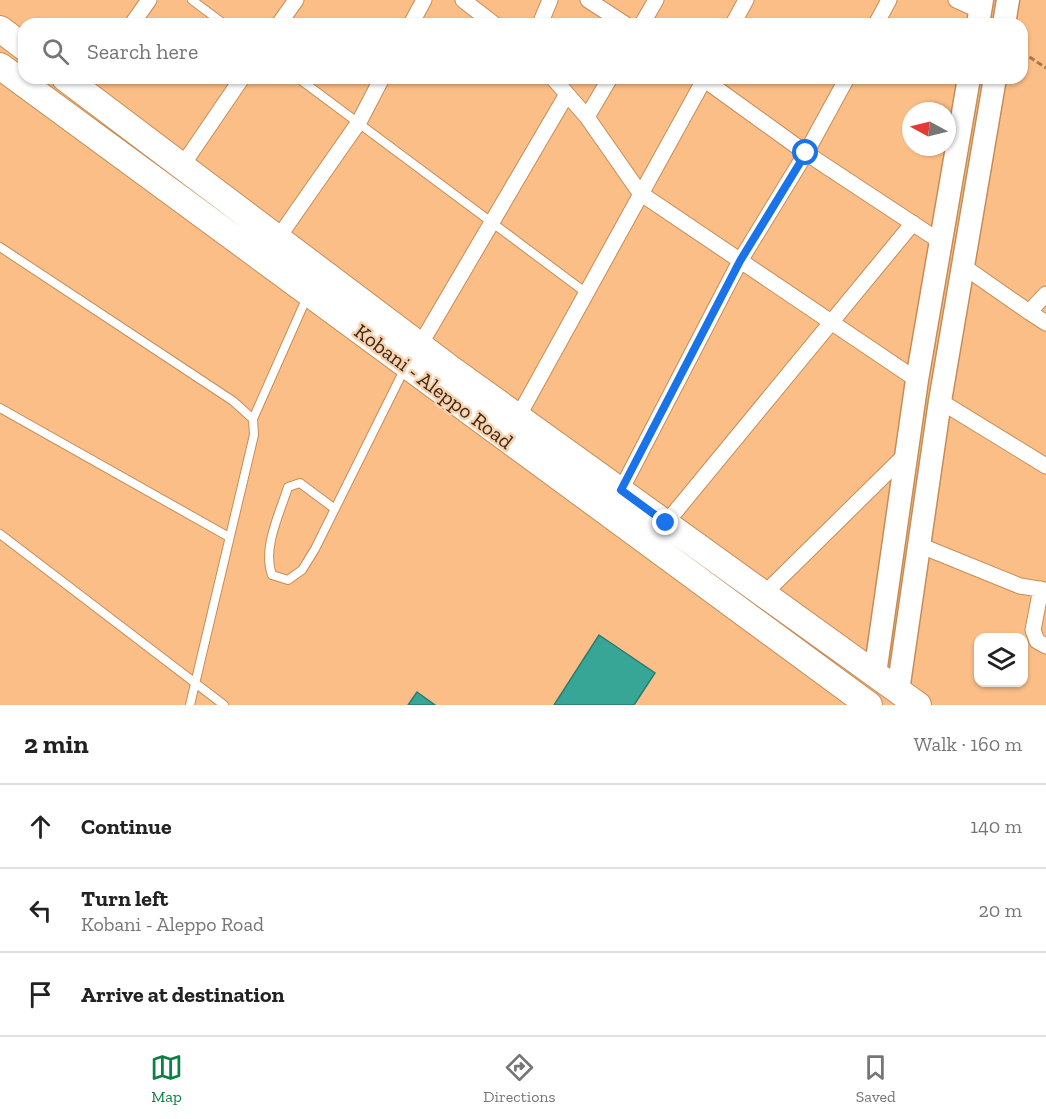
<!DOCTYPE html>
<meta charset="utf-8">
<style>
body{margin:0;font-family:"Zilla Slab",serif;background:#f2f2f2;color:#222}
.controls{position:absolute;right:18px;bottom:18px;display:grid;overflow:hidden;border-radius:12px;box-shadow:0 2px 4px #0004}
.controls button{width:54px;height:54px;display:grid;place-items:center;padding:0;border:0;border-bottom:2px solid #e0e0e0;background:#fff;color:#222;font:30px sans-serif}
.compass{position:absolute;left:902px;top:102px;width:54px;height:54px;border-radius:50%;background:#fff;box-shadow:0 2px 4px #0004;rotate:277deg}
.stop{position:absolute;width:18px;height:18px;margin:-14px;border:4px solid #1a73e8;border-radius:50%;background:#fff}
.stop.end{background:#1a73e8;border-color:#fff;box-shadow:0 2px 6px #0008}
.list{margin:0;padding:0;list-style:none}
h2{display:flex;justify-content:space-between;align-items:center;height:78px;margin:0;padding:0 24px;font-size:26px}
h2 small{font-size:20px;font-weight:400;color:#767676}
.list li{display:grid;grid-template-columns:39px 1fr auto;gap:18px;align-items:center;box-sizing:border-box;height:84px;padding:0 24px;border-top:2px solid #e0e0e0}
.list b{display:block;font-size:22px;white-space:nowrap}
.list p{margin:0;font-size:20px;white-space:nowrap;color:#767676}
.list em{font-size:20px;font-style:normal;color:#767676}
.icon{flex:none;width:33px;height:33px;fill:none;stroke:currentColor;stroke-width:2;stroke-linecap:round;stroke-linejoin:round}
.map{position:relative;flex:none;width:1046px;height:705px;overflow:hidden}
.search{position:absolute;background:#fff;box-shadow:0 2px 4px #0004;left:18px;right:18px;top:18px;height:66px;display:flex;align-items:center;gap:15px;box-sizing:border-box;padding:0 21px;border-radius:18px;color:#767676;font-size:22px}
.sheet{height:330px;background:#fff}
nav{display:flex;justify-content:space-around;align-items:center;box-sizing:border-box;height:84px;border-top:2px solid #e0e0e0;background:#fff;font-size:16px;color:#767676}
nav a{display:grid;justify-items:center;gap:3px}
nav .on{color:#0b8043}
.map>svg:first-child{display:block}
</style>
<div class="map">
<svg width="1046" height="705" viewBox="0 0 1046 705">
<rect width="100%" height="100%" fill="#fcbe87"/>
<path fill="#37a697" stroke="#297c71" stroke-width="1.5" d="M599 635 655 673 634 705H554Z
M417 692 435 705H408Z"/>
<g fill="none" stroke-linecap="round" stroke-linejoin="round">
<defs>
<path id="lane" d="M192 0 224 24
M298 78 585 292
M0 247 233 401 253 419 254 435 190 705
M0 408 229 537
M253 419 307 297
M335 509 300 483 288 487C280 513 262 548 272 575L288 580 302 570 315 549 404 370
M0 534 224 705"/>
<path id="street" d="M463 0 494 24
M588 0 625 24
M956 0 980 11
M132 24 149 0
M279 24 296 0
M411 24 424 0
M540 24 550 0
M642 24 656 0
M733 24 746 0
M876 24 889 0
M553 78 587 117 640 193 917 380
M702 78 806 153 941 242
M587 117 610 78
M182 166 242 78
M278 238 359 122 382 78
M963 266 1029 312 1046 294
M1029 312 1046 323
M420 345 567 94
M940 401 1046 466
M518 417 705 78
M621 490 740 261 806 153 847 78
M666 523 913 223
M919 545 1020 586 1046 590
M1041 589 1033 630 1037 641 1046 646
M764 594 907 453"/>
<path id="secondary" d="M978 24 982 0
M1004 24 1008 0
M875 674 917 380 969 78
M898 691 940 401 995 78"/>
<path id="primary" d="M0 29 24 47
M0 66 869 705
M65 78 447 366 918 705"/>
</defs>
<use href="#lane" stroke="#c78c55" stroke-width="10"/>
<use href="#street" stroke="#c78c55" stroke-width="17"/>
<use href="#secondary" stroke="#c78c55" stroke-width="25"/>
<use href="#primary" stroke="#c78c55" stroke-width="28"/>
<path stroke="#a67951" stroke-width="3" stroke-dasharray="6 3" stroke-linecap="butt" d="M1022 52 1046 68"/>
<use href="#lane" stroke="#fff" stroke-width="8"/>
<use href="#street" stroke="#fff" stroke-width="15"/>
<use href="#secondary" stroke="#fff" stroke-width="22"/>
<use href="#primary" stroke="#fff" stroke-width="26"/>
</g>
<g fill="none" stroke-linecap="round" stroke-linejoin="round">
<path stroke="#1a73e8" stroke-width="8" d="M666 523 621 490 740 261 806 153"/>
</g>
<g text-anchor="middle" dominant-baseline="central" stroke-width="5" stroke-linejoin="round" paint-order="stroke">
<g font-size="21" fill="#402811" stroke="#f7d2b1">
<text transform="translate(434 386) rotate(37)">Kobani - Aleppo Road</text>
</g>
</g>
</svg>
<div class="controls">
<button><svg class="icon" aria-label="layers" viewBox="0 0 24 24"><path d="M12 4l9 5-9 5-9-5zM3 14l9 5 9-5"/></svg></button>
</div>
<svg class="compass" viewBox="-18 -18 36 36"><path d="M0-13l5 13h-10z" fill="#e53935"/><path d="M0 13l5-13h-10z" fill="#767676"/></svg>
<div class="stop" style="left:806px;top:153px"></div>
<div class="stop end" style="left:666px;top:523px"></div>
<div class="search"><svg class="icon" aria-label="search" viewBox="0 0 24 24"><circle cx="10" cy="10" r="6"/><path d="M15 15l6 6"/></svg>Search here</div>
</div>
<section class="sheet">
<h2>2 min<small>Walk · 160 m</small></h2>
<ul class="list">
<li><svg class="icon" aria-label="ahead" viewBox="0 0 24 24"><path d="M12 20V5M6 11l6-6 6 6"/></svg><div><b>Continue</b></div><em>140 m</em></li>
<li><svg class="icon" aria-label="left" viewBox="0 0 24 24"><path d="M17 20v-9H6M10 6l-5 5 5 5"/></svg><div><b>Turn left</b><p>Kobani - Aleppo Road</p></div><em>20 m</em></li>
<li><svg class="icon" aria-label="arrive" viewBox="0 0 24 24"><path d="M6 21V4h12l-3 4 3 4H6"/></svg><div><b>Arrive at destination</b></div></li>
</ul>
</section>
<nav>
<a class="on"><svg class="icon" aria-label="map" viewBox="0 0 24 24"><path d="M3 6l6-2 6 2 6-2v14l-6 2-6-2-6 2zM9 4v14M15 6v14"/></svg>Map</a>
<a><svg class="icon" aria-label="directions" viewBox="0 0 24 24"><path d="M12 3l9 9-9 9-9-9zM9 14v-3h6M13 9l2 2-2 2"/></svg>Directions</a>
<a><svg class="icon" aria-label="saved" viewBox="0 0 24 24"><path d="M7 4h10v16l-5-4-5 4z"/></svg>Saved</a>
</nav>
